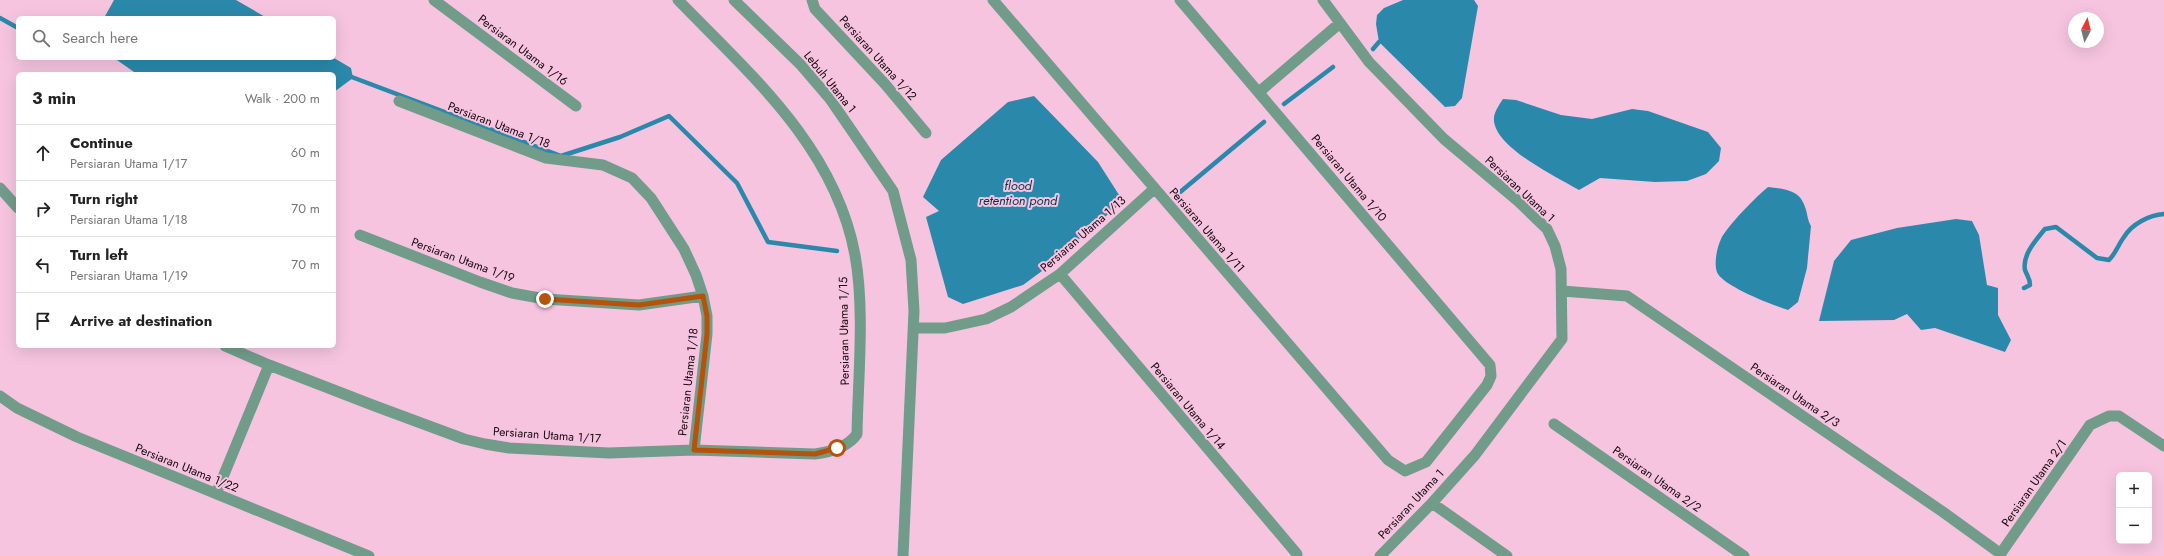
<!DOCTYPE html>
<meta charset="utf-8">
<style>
body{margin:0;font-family:Jost,sans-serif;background:#f2f2f2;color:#222}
.controls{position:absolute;right:12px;bottom:12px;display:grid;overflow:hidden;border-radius:6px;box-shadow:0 4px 16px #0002}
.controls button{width:36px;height:36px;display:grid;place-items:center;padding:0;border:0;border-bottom:1px solid #e0e0e0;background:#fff;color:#222;font:20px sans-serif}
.compass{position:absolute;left:2068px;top:12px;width:36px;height:36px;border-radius:50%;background:#fff;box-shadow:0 4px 16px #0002;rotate:7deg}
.stop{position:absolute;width:12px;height:12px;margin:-9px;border:3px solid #b45309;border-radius:50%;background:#fff}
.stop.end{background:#b45309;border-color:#fff;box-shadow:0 1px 4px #0008}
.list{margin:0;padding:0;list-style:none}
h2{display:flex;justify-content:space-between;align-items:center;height:52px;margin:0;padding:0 16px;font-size:17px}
h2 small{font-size:13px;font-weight:400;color:#767676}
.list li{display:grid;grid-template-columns:26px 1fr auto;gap:12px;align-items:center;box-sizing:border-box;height:56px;padding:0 16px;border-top:1px solid #e0e0e0}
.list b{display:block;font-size:15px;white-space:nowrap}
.list p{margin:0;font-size:13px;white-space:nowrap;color:#767676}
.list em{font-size:13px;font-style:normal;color:#767676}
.icon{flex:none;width:22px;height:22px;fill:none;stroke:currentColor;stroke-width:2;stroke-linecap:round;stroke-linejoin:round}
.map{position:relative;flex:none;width:2164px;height:556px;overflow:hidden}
.search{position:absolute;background:#fff;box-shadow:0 4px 16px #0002;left:16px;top:16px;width:320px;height:44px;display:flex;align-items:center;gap:10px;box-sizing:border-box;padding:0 14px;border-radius:6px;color:#767676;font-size:15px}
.panel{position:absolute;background:#fff;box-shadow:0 4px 16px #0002;left:16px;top:72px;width:320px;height:276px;border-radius:6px}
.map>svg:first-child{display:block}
</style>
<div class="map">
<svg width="2164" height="556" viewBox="0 0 2164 556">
<rect width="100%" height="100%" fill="#f6c4df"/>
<path fill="#2a89aa" d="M114 0H236L267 18H104Z
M1403 0H1474L1478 6 1462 98 1455 106 1445 107 1379 42 1376 24 1377 15 1384 8Z
M114 58H334L351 68 353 78 334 92V74H137Z
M1034 96 1098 162 1121 198 1120 204 1042 271 1023 285 963 304 948 297 926 217 939 211 923 197 941 160 1008 102Z
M1503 99 1516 100 1561 115 1592 119 1632 109 1648 111 1708 132 1721 148 1719 161 1706 174 1687 181 1655 182 1600 178 1579 190C1559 178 1484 143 1495 113 1497 108 1500 103 1503 99Z
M1768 187C1785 189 1800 190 1805 207 1808 215 1807 219 1811 226L1807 268 1798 302 1788 310C1772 305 1726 287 1718 274 1713 266 1717 247 1721 239 1727 226 1757 196 1768 187Z
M1956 219 1972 221 1979 235 1987 285 1998 288V315L2011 340 2005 352 1935 328 1921 330 1907 314 1894 320 1819 321 1834 261 1851 240 1897 228Z"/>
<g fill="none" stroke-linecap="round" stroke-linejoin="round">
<path stroke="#2a89aa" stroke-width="4.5" d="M0 18 18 28
M1373 49 1379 42
M349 76 561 156 620 137 669 116 737 183 768 242 837 251
M1284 104 1333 67
M1179 193 1264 122
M2024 288 2030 285C2030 278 2027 276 2025 270 2022 255 2036 240 2045 229L2056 227 2097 258 2109 260C2116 253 2118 245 2124 237 2132 224 2149 215 2164 214"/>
<path stroke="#719c89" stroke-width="11" d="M434 0 576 106
M734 0 800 64 830 99 893 191 911 260 914 311 903 556
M812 0 815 9 885 84 926 133
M993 0 1388 460 1405 471 1426 462 1487 385 1491 376 1490 365 1180 0
M1323 0 1369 62 1444 139 1518 201 1547 229 1555 246 1561 269 1562 339 1475 455 1432 503 1380 556
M1259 92 1340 23
M399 101 546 158 603 165 632 178 651 198 684 249 696 275 703 296 707 316V334L694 450
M0 188 18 208
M360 235 480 282 512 293 545 299 639 305 703 296
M1060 274 1297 554
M1562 291 1627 296 1943 512 2001 554
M914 328H945L986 319 1011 307 1060 274 1154 189
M225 346 269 365 375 406 464 439 485 444 509 448 609 453 694 450 815 454C830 452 848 447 857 434 858 377 865 310 855 255 835 147 750 74 678 0
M0 396 17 408 77 437 369 556
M1554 424 1744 556
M216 494 269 365
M1432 503 1507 556
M1999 556 2090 425 2109 416H2119L2164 446"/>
</g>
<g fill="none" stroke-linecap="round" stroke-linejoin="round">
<path stroke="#b45309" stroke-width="5" d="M545 299 639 305 703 296 707 316V334L694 450 815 454 837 448"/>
</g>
<g text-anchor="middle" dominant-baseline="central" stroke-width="4" stroke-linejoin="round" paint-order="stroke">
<g font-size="12" fill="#180811" stroke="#f6c4df">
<text transform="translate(523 50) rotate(37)">Persiaran Utama 1/16</text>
<text transform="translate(878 58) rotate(48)">Persiaran Utama 1/12</text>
<text transform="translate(830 82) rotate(51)">Lebuh Utama 1</text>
<text transform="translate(499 125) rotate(21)">Persiaran Utama 1/18</text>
<text transform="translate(1349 178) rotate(50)">Persiaran Utama 1/10</text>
<text transform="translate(1520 189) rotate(43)">Persiaran Utama 1</text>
<text transform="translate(1207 230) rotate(49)">Persiaran Utama 1/11</text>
<text transform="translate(1083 234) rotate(-41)">Persiaran Utama 1/13</text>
<text transform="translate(463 260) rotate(20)">Persiaran Utama 1/19</text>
<text transform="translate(844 331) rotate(-91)">Persiaran Utama 1/15</text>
<text transform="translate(688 382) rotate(-84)">Persiaran Utama 1/18</text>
<text transform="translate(1795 395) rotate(34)">Persiaran Utama 2/3</text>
<text transform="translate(1188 406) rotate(50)">Persiaran Utama 1/14</text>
<text transform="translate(547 435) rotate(4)">Persiaran Utama 1/17</text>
<text transform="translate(187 468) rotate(22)">Persiaran Utama 1/22</text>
<text transform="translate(1657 479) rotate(35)">Persiaran Utama 2/2</text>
<text transform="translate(2034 483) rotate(-55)">Persiaran Utama 2/1</text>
<text transform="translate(1411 504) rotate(-47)">Persiaran Utama 1</text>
</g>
<g font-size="13" font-style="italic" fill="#00394b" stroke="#f6c4df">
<text x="1018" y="185">flood<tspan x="1018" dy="15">retention pond</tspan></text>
</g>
</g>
</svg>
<div class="controls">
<button>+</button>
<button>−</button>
</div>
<svg class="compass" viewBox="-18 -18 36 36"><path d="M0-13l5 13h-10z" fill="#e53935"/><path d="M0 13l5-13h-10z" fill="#767676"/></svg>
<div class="stop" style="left:837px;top:448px"></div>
<div class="stop end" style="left:545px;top:299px"></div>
<div class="search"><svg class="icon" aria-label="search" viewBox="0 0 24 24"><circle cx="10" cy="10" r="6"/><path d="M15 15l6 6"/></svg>Search here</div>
<section class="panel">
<h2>3 min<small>Walk · 200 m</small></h2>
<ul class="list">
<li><svg class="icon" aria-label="ahead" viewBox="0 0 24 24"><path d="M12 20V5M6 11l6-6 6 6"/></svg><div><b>Continue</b><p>Persiaran Utama 1/17</p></div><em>60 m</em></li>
<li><svg class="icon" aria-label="right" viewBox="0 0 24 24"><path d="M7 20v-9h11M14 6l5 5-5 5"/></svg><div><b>Turn right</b><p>Persiaran Utama 1/18</p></div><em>70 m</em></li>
<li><svg class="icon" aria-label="left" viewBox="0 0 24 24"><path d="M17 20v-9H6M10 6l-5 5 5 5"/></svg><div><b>Turn left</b><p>Persiaran Utama 1/19</p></div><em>70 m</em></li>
<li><svg class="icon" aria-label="arrive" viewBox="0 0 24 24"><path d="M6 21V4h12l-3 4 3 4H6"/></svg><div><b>Arrive at destination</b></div></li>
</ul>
</section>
</div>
